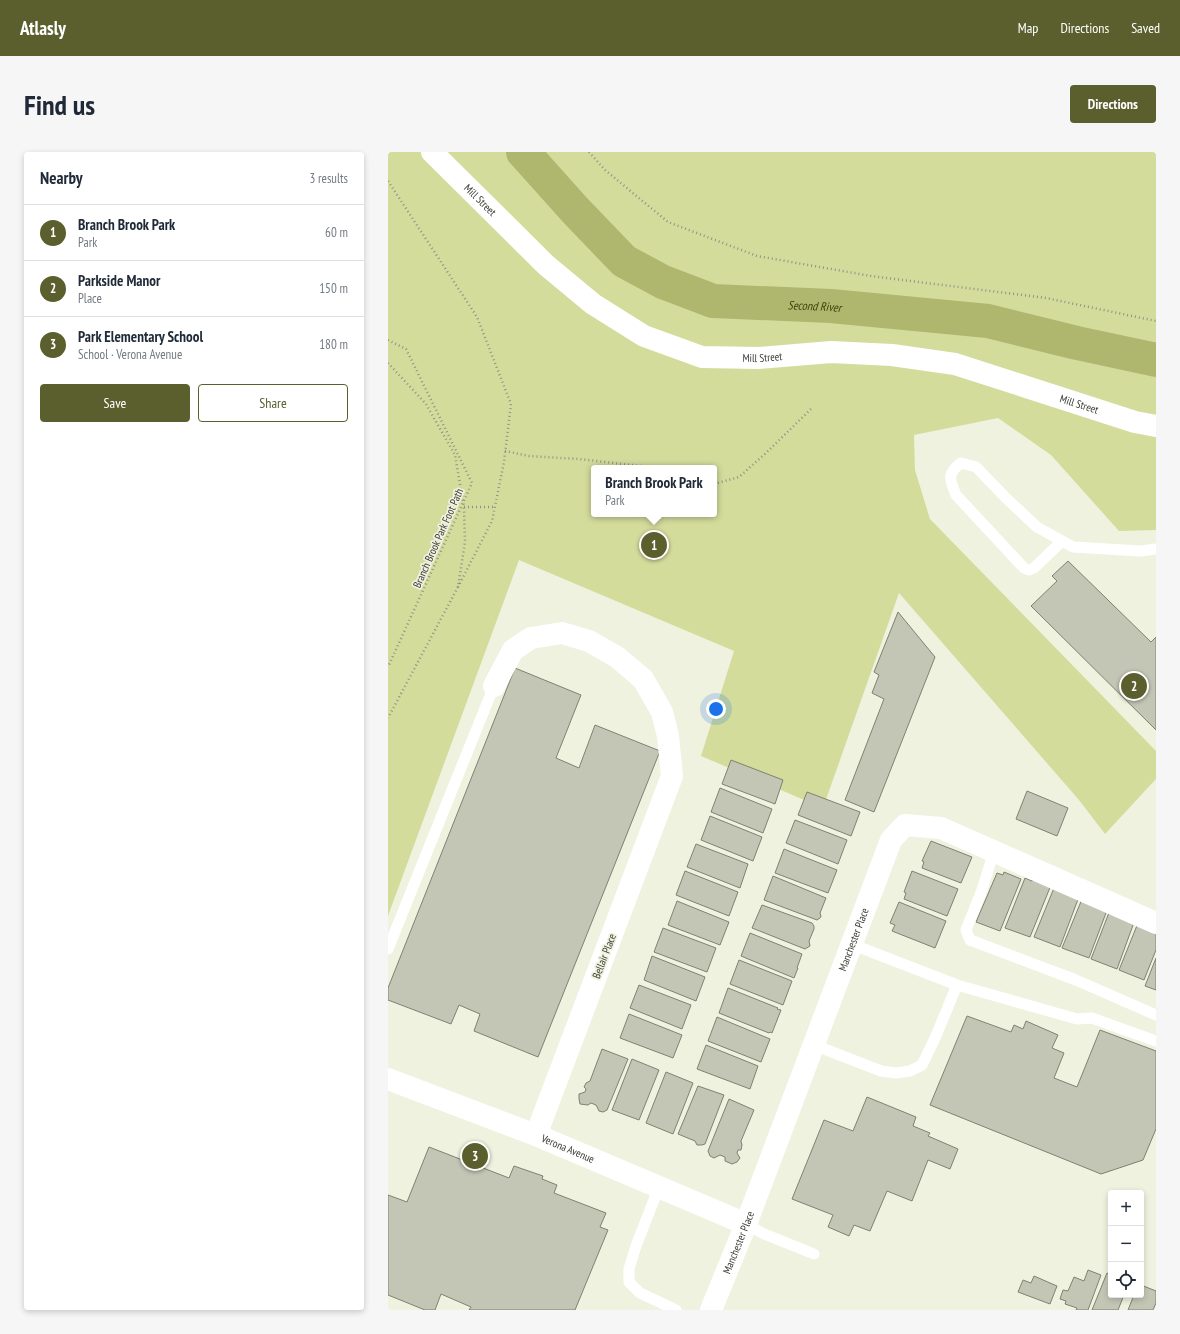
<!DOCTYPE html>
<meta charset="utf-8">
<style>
body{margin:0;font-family:"PT Sans Narrow",sans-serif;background:#f6f6f7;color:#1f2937}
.controls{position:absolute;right:12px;bottom:12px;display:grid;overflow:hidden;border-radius:4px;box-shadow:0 2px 6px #0003}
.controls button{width:36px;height:36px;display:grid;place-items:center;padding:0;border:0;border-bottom:1px solid #e0e1e3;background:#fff;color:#1f2937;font:20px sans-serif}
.you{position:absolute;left:328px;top:557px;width:14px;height:14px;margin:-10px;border:3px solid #fff;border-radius:50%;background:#1a73e8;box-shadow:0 0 0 6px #1a73e833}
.badge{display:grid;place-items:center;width:26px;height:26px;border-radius:50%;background:#5a5f2d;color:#fff;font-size:13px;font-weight:700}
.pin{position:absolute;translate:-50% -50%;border:2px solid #fff;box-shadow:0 1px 4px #0006}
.popup{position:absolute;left:203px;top:313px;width:126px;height:52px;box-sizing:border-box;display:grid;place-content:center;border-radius:4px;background:#fff;filter:drop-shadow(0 1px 3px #0005);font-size:13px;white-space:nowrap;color:#747a83}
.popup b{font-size:15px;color:#1f2937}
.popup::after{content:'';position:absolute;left:50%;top:100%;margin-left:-8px;border:8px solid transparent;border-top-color:#fff}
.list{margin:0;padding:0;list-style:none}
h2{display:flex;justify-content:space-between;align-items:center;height:52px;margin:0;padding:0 16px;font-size:17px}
h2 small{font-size:13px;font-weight:400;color:#747a83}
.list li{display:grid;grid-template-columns:26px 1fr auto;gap:12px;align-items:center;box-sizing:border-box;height:56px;padding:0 16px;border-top:1px solid #e0e1e3}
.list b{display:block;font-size:15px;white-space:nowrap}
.list p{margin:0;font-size:13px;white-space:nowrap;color:#747a83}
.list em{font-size:13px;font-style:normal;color:#747a83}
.actions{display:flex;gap:8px;padding:12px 16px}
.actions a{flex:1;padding:9px 0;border:1px solid #5a5f2d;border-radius:4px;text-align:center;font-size:14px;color:#5a5f2d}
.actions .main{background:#5a5f2d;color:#fff}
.icon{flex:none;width:22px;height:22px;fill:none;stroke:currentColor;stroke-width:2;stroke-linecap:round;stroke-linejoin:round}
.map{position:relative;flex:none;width:768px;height:1158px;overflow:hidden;border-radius:4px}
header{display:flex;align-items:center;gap:24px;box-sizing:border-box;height:56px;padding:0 20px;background:#5a5f2d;color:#fff}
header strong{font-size:19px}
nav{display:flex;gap:22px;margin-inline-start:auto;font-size:14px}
.intro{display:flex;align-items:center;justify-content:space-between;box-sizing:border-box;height:96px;padding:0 24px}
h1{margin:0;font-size:28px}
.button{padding:10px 18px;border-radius:4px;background:#5a5f2d;color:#fff;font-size:14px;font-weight:700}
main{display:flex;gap:24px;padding:0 24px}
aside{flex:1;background:#fff;border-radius:4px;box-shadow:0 2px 6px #0003}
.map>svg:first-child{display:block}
</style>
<header>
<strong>Atlasly</strong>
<nav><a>Map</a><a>Directions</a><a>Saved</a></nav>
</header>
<div class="intro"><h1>Find us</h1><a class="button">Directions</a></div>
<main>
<aside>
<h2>Nearby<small>3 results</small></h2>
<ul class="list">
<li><span class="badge">1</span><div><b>Branch Brook Park</b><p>Park</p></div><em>60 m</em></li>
<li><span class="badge">2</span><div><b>Parkside Manor</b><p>Place</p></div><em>150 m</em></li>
<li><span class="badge">3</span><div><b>Park Elementary School</b><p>School · Verona Avenue</p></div><em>180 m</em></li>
</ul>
<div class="actions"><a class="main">Save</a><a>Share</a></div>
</aside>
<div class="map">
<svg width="768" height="1158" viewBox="0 0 768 1158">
<rect width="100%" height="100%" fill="#f0f2e0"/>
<path fill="#d4dc9c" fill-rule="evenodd" d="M0 0H768V378L731 379 663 303 610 266 526 283 527 318 542 367 768 599V627L717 682 691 648 511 441 435 656 313 604 346 499 131 408 0 764ZM206 316H326V362H206Z"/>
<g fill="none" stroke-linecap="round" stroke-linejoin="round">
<path stroke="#afb66e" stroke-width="34" id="s1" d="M135 0 187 58 236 109 275 130 325 149 443 154 600 169 689 191 768 208"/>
</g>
<path fill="#c4c6b5" stroke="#7f8171" d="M680 409 763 490 768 485V578L643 454 669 429 664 424Z
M510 460 547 505 486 660 457 648 496 547 484 541 491 523 486 520Z
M127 516 193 543 168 606 191 616 207 573 272 599 150 905 86 879 92 862 71 853 63 872 0 848V836Z
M343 608 395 628 387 652 334 632Z
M332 636 384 657 375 681 323 660Z
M639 639 680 656 669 684 628 667Z
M419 640 472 660 463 684 410 663Z
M322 664 374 685 365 709 313 688Z
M407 668 459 688 450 712 398 691Z
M543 689 584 705 573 731 534 716 536 710 534 709Z
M308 692 360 712 352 736 299 715Z
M396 697 449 718 440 741 387 721Z
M297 719 350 740 341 764 288 743Z
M524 719 570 737 559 764 516 747 518 741 516 740Z
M616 720 633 727 612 779 588 770 609 721 615 723Z
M385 724 438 746 432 761 433 764 432 766 429 768 376 748Z
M637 726 644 729 645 726 663 733 642 785 617 776Z
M666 736 692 742 672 795 646 785Z
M694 747 721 753 701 806 674 796Z
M289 749 341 770 332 793 280 773Z
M511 750 558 769 547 796 504 779 507 773 502 771Z
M374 753 424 771 426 774V777L421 789 422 794 417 797 364 776Z
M722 758 748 765 729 817 703 807Z
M750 771 768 776V798L756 828 731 818Z
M275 776 328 796 319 820 266 800Z
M362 781 414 802 409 816H410L406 826 353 804Z
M264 804 317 825 308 849 256 828Z
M768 806V838L757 834Z
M351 808 404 829 395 853 342 832Z
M251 833 303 853 294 877 242 856Z
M340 836 390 856 389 857 393 858 384 881 382 880 381 881 331 861Z
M241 862 294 883 285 906 232 886Z
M579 864 623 880 626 873 635 877 638 869 670 883 664 896 676 901 666 926 689 935 712 878 768 899V977L755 1008 713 1022 542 953Z
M329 865 382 887 373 910 320 889Z
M318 893 370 914 362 937 309 917Z
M214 897 240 907 219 958 215 960 211 959 208 953 203 951 200 953 192 952 191 947V942L197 940 198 937 196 935 198 931 202 929Z
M244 907 271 918 251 968 224 958Z
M278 920 305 931 285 982 258 971Z
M310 934 336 943 317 992 314 993H309L307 989 290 982Z
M479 945 528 965 525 974 542 981 540 984 570 997 562 1017 540 1008 524 1049 499 1039 482 1079 466 1073 461 1084 440 1075 445 1063 404 1047 436 968 465 979Z
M341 947 366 958 353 989 354 993 353 998H350L349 1001 352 1006 349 1010 344 1012 337 1009V1005L332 1003 326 1006 322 1004 320 999Z
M41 995 121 1026 126 1014 155 1024 154 1027 169 1033 166 1041 218 1061 212 1075 220 1078 187 1158H81L83 1155 53 1142 47 1158H37L0 1143V1043L19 1050Z
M700 1118 713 1123 700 1158H688L689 1156 677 1152 678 1149 672 1147 675 1138 680 1139 686 1125 696 1129Z
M719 1121 723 1123V1143H736L730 1158H704Z
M646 1124 669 1134 662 1152 630 1140 635 1128 643 1131Z
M753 1133 768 1139V1151L765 1158H740L746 1143H753Z"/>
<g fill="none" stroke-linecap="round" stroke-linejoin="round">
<path stroke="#919285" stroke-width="2.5" stroke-dasharray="1 3" stroke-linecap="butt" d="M201 0 217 18 280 70 369 104 483 124 658 146 768 169
M0 29 89 165 123 252 116 310 104 369 70 435
M0 188 18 197 84 331 0 515
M0 211 38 252 67 303 76 355 77 390 70 435 0 566
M117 299 141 304 191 307 253 314 258 316
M326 332 351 325 378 301 423 257
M76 355H106"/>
<path stroke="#fff" stroke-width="11" d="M674 389 646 416 641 418 636 416 568 343C562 328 558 322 573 311L588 315 618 346 649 375 685 395 752 399 768 397
M606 699 594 738 578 778 582 788 688 828 768 863
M463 792 569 833
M0 797 106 534
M426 893 493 919 508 921 522 919 534 913 548 884 569 833 689 867 704 866 768 889
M271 1035 248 1094 241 1117V1130L252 1141 288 1158
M358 1072 374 1081 426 1102"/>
<g stroke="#fff" stroke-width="22">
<path d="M106 534 125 498 143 486 174 481 201 489 229 505 255 527 274 560 280 584 284 624 148 983"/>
<path id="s2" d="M0 927 148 983 358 1072"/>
<path id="s3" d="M323 1158 358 1072 503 688 517 673 553 676 768 771"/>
</g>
<path stroke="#fff" stroke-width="22" id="s4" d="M44 0 158 113 205 152 256 184 314 205 371 206 443 200 504 203 567 212 747 270 768 274"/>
</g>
<g text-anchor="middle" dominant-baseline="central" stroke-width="3.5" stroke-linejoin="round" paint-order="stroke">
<g font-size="11" fill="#3a3b33" stroke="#f0f2e0">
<text stroke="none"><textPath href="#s4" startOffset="68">Mill Street</textPath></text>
<text stroke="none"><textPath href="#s4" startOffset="404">Mill Street</textPath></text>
<text stroke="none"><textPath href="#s4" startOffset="728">Mill Street</textPath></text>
<text transform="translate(50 386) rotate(-66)">Branch Brook Park Foot Path</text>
<text stroke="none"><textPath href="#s3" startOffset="397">Manchester Place</textPath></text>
<text transform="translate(216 804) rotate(-69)">Bellair Place</text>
<text stroke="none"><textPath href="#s2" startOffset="193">Verona Avenue</textPath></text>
<text stroke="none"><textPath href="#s3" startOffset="73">Manchester Place</textPath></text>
</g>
<g font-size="12" font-style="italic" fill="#3d4108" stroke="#f0f2e0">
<text stroke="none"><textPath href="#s1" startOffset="348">Second River</textPath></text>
</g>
</g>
</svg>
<div class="controls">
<button>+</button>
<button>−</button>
<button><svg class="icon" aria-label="locate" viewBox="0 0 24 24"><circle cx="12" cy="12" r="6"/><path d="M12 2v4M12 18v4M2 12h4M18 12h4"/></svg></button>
</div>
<div class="you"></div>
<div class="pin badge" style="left:266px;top:393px">1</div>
<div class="popup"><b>Branch Brook Park</b>Park</div>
<div class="pin badge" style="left:746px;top:534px">2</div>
<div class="pin badge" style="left:87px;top:1004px">3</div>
</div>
</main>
